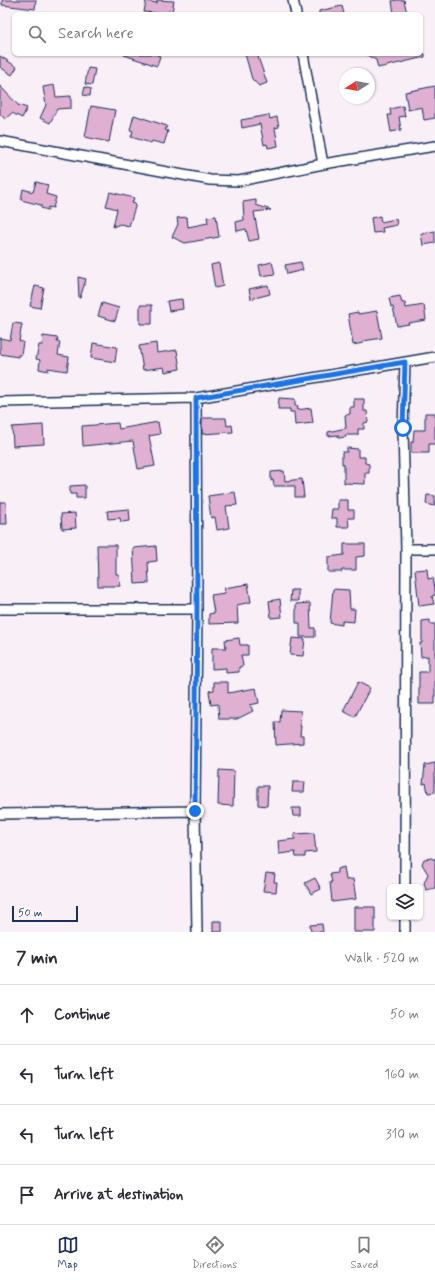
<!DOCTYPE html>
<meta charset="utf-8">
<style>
body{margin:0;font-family:Mynerve,sans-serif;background:#f7f7f7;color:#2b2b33}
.controls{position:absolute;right:12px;bottom:12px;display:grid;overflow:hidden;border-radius:6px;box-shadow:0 1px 3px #0004}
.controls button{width:36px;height:36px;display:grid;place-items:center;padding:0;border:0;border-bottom:1px solid #e1e1e2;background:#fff;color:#2b2b33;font:20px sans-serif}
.compass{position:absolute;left:339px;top:68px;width:36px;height:36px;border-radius:50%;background:#fff;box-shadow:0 1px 3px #0004;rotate:259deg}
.scale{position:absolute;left:12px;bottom:10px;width:66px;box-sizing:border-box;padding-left:4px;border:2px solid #1b2f5e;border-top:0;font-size:11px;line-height:14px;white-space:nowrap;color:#1b2f5e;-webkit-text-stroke:3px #fff;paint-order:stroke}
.stop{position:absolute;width:12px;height:12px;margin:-9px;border:3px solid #1a73e8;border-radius:50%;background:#fff}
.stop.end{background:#1a73e8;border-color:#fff;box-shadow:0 1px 4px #0008}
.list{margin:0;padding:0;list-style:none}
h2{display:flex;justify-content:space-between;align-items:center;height:52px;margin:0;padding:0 16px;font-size:17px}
h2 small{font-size:13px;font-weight:400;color:#7c7c81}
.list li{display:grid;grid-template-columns:26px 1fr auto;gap:12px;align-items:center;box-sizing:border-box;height:60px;padding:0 16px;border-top:1px solid #e1e1e2}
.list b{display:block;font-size:15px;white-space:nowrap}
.list em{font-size:13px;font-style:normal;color:#7c7c81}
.icon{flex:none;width:22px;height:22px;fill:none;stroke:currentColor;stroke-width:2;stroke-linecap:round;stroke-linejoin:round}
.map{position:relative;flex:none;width:435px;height:932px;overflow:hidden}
.search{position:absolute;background:#fff;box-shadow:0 1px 3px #0004;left:12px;right:12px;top:12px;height:44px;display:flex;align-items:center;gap:10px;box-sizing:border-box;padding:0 14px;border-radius:6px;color:#7c7c81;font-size:15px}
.sheet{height:292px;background:#fff}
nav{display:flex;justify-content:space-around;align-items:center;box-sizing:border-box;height:56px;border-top:1px solid #e1e1e2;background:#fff;font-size:11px;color:#7c7c81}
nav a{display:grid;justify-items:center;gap:2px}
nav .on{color:#1b2f5e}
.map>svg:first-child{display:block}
</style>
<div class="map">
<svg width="435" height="932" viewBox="0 0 435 932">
<rect width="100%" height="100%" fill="#f9eff6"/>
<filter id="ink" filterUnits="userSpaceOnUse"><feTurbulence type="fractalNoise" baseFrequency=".025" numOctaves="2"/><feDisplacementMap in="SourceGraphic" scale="8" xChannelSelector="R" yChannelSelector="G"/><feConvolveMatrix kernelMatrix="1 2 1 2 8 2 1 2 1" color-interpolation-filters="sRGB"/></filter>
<g filter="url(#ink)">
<path fill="#dfb0d2" stroke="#1b2f5e" d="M2 0H36L35 9 2 5Z
M157 0 174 1 172 12 168 11V14L144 12 146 1 157 3Z
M397 0H404L407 14H394L392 1Z
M342 6 344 14H319V11Z
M124 54H154L160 56 157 66 124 55Z
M245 54H257L267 83 259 86 252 79Z
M365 54H425V57L378 68 376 60Z
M0 56 17 67 12 75 0 67Z
M88 68 95 69 92 85 85 84Z
M54 85 56 97 71 96V108L57 109 50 123 40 118 46 105 43 87Z
M0 86 19 106V105L27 108 22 118 12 113 5 119 0 114Z
M435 86V118L424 120 422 107 408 110 405 92Z
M85 87 91 89 90 96 83 95Z
M91 106 115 110 109 142 85 137Z
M403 106 405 116 399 117 401 130 391 132 388 115H391L390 109Z
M134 115 167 126 165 130 168 131 164 144 152 141 151 143 131 137 133 131 130 130Z
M269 115 270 119 277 117 279 127 275 128 278 146 268 148 267 144 264 145 260 124 242 128 241 120Z
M36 182 48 185 46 194 56 197 53 208 48 207V210L41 208V205L21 200 23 189 33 192Z
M110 192 134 198 132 203 136 204 129 226 120 224 113 227 117 209 106 206Z
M256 200V205L271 210 254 212 259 239 249 241 246 229 237 231 236 222 244 220 243 202Z
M216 216 219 237 185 243 172 237 178 224 177 218 187 217 188 227 208 223 207 217Z
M380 216 381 222 396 219 397 225 382 228 383 232 373 233 371 218Z
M435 231V243L423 245 421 234Z
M272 262 275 274 261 276 259 265Z
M301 262 303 270 287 274 285 265Z
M219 263 223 286 215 288 211 265Z
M78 277 86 279 80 298H79Z
M268 285 270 294 251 299 249 289Z
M35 286 44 288 40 308 30 306Z
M400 296 402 303H405L406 308 424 305 426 320 408 323 409 324 397 326 393 307H391L389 298Z
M182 299 183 309 169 311 167 301Z
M102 303 119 308 115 321 98 316Z
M140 305H152V324H140Z
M377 311 382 338 363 341V343L353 345 348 314 358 312V314Z
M13 323 22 324 19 341 23 342 21 355H18V357L0 354V338L10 340Z
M43 336 58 338 57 342H60L58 355 69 357 67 371 48 368V371L39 369 40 360 36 359 39 345H42Z
M93 343 117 347 115 362 91 358Z
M156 343 157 353 177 350 180 369 165 372 164 367 143 370 139 346Z
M279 398 295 399V406H298L297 410 311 408 313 423 295 425 294 412H290V409H278Z
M354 399H364V411H367L368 422 364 423V429H358V435H345L346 437 338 438V435L328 436V432L346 428 345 415 350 414V407H354Z
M425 413H435V444H429V453H411V442H413L414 430H425Z
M202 418H226L227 426 232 425 233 432 202 434Z
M158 422 160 434 149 436 155 466 138 469 133 441 83 446 82 426 118 423 119 429Z
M43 425 44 444 13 446 12 427Z
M347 448 358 449V457H365V463L369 464V473H365V484L344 483V464H342V452H347Z
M284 471 285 481 302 479 304 497H295V486H274L273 480 271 481V472Z
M85 485V498H76V494H70V486Z
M235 492 237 505 226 506 229 528 217 530 215 517 211 518 208 496Z
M427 495 435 496V506L426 504Z
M338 500H348V510H354V518H348L349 527H337V518H331L332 509H338Z
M0 502H6L7 524H0Z
M129 509 130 521 121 522 120 518 108 519 107 511Z
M75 513 76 528 62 529 61 514Z
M344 544H365V556L356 557V570H342V572H328V557L344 555Z
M97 545H116V574H119L120 586H98Z
M156 546 157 561 148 562 149 583 135 584 133 548Z
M427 569 428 579 433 578 435 588V595L432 596 434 604 419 606 415 570Z
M248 584 251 602 237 605 238 623 209 624V614L214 613 211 595 225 593 224 588Z
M333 589 349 590 350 609H355L354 622 342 621V625L330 623Z
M291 590H298V601H290Z
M280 599 282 617 271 618 269 601Z
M310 603 311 628H315V637H300V623H296V604Z
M430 620V624H435V704H419V672H428V656L421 657 420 643H422V621Z
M239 638 240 645H248V655H241L243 666 239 667V672L226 673V668L212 669V648H226L225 640Z
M292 638 305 639 303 656 290 655Z
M214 682H228V693L256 688 259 703 250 705 253 711 237 719H219L218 704 211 705 209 691 214 690Z
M358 682 370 688 355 717 343 711Z
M281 710 301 711 300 726H301L300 736H303V743L276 745 275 722H280Z
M435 763V792L428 793 426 783 423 784 425 765Z
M219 770 234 771 233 806 218 805Z
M293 782H305L304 792H292Z
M258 786H268L267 806 258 805Z
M292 808H301V816H293Z
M314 833 316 852 305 853V857H296L295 852 279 854 278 841 295 839 294 834Z
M432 858 434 860 435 858V888L426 890 424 883 428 874 422 864 424 859Z
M344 867 346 880 353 879 356 899 332 902 330 882H332L330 874 337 873V869Z
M266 873 275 874 274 882H277L276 892 263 891Z
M315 878 321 889 311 894 305 883Z
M354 907H375V932H354Z
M213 921H222V932H213Z
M322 924 323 932H311L310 925Z"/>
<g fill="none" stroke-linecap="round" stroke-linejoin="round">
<defs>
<path id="minor" d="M293 0 296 14
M303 54 323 164
M0 141 210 180 239 181 323 164 435 146
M405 362 403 429 406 549 405 887
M196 398 197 609 195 811 197 932
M0 402 196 398 435 357
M406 549H435
M0 609H197
M0 814 195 811
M405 932V917"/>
</defs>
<use href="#minor" stroke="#1b2f5e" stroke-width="12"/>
<use href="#minor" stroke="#fff" stroke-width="9"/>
</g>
</g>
<g fill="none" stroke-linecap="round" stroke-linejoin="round" filter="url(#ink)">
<path stroke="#1a73e8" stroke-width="5" d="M195 811 197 609 196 398 405 362 403 428"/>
</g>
</svg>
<div class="controls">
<button><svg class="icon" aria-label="layers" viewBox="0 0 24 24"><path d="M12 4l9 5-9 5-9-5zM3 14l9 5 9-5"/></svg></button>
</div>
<svg class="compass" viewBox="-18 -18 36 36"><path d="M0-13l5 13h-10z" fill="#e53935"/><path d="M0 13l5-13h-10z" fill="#7c7c81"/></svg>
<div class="scale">50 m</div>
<div class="stop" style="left:403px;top:428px"></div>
<div class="stop end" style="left:195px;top:811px"></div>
<div class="search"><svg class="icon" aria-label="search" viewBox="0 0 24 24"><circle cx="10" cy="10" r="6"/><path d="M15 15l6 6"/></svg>Search here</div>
</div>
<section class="sheet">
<h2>7 min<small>Walk · 520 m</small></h2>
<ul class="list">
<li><svg class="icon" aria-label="ahead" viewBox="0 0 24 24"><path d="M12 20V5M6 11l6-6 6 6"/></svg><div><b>Continue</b></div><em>50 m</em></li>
<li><svg class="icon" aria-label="left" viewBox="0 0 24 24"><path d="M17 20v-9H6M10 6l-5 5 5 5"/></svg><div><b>Turn left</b></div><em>160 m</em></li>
<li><svg class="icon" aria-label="left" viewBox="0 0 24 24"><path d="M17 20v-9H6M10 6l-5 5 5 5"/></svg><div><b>Turn left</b></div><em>310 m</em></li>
<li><svg class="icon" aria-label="arrive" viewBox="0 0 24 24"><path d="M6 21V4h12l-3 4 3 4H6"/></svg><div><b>Arrive at destination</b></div></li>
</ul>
</section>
<nav>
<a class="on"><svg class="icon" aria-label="map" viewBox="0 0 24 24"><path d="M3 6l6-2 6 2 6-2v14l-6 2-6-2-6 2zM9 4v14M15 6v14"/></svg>Map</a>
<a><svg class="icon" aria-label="directions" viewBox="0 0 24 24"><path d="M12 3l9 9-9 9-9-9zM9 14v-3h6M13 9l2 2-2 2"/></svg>Directions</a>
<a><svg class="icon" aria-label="saved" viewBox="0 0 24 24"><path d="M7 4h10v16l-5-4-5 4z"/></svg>Saved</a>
</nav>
